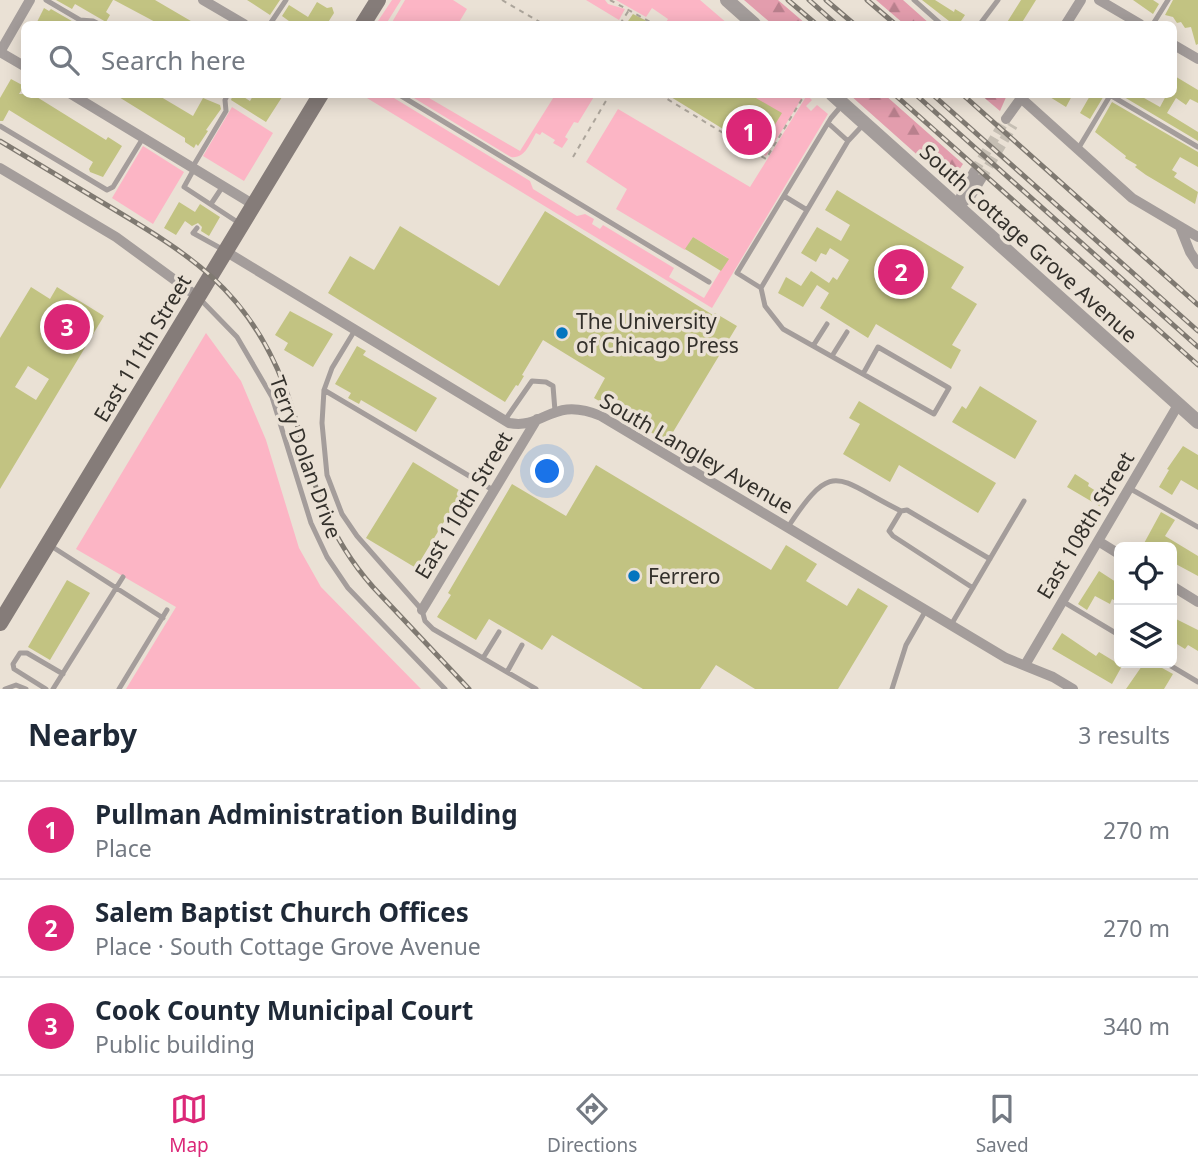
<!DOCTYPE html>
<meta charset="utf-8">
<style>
body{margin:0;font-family:"Noto Sans",sans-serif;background:#f6f6f7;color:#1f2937}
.controls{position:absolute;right:21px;bottom:21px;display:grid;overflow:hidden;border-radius:10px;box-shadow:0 4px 18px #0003}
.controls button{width:63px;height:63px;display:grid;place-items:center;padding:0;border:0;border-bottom:2px solid #e0e1e3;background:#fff;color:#1f2937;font:35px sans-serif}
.you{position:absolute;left:548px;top:472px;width:24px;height:24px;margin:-18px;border:5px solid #fff;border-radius:50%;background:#1a73e8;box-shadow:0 0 0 10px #1a73e833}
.badge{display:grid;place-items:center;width:46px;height:46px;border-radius:50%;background:#db2777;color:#fff;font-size:23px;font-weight:700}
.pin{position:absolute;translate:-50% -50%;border:4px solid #fff;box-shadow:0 2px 7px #0006}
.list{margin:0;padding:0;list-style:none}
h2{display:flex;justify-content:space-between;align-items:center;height:91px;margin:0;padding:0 28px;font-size:30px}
h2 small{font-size:23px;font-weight:400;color:#747a83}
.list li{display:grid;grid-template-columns:46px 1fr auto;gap:21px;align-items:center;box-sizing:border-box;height:98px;padding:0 28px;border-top:2px solid #e0e1e3}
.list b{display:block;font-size:26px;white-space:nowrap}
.list p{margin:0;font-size:23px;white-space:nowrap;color:#747a83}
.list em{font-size:23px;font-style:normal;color:#747a83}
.icon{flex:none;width:38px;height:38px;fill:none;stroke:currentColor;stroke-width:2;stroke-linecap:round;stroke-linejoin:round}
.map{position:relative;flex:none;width:1198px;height:689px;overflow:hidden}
.search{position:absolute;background:#fff;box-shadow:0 4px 18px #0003;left:21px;right:21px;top:21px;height:77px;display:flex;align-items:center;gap:18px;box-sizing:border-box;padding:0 24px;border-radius:10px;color:#747a83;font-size:26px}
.sheet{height:385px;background:#fff}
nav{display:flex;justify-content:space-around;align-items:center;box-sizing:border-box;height:98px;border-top:2px solid #e0e1e3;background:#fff;font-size:19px;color:#747a83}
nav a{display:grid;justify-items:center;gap:4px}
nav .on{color:#db2777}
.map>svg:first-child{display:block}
</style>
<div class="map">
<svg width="1198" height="689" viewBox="0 0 1198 689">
<defs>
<pattern id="forest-firs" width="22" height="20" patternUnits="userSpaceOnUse" patternTransform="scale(1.75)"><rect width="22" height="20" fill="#e39dad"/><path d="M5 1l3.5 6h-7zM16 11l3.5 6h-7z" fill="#b9808d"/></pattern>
</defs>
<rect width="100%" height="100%" fill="#eae1d5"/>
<path fill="#fcb5c5" d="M392 0H401L386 24H376Z
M405 0H453L467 9 458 24H391Z
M586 0H605L608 4 625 9 619 20Z
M616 0H700L728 24H665L668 19 652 8 646 17Z
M362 95H389L530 181 533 189 577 216 585 214 594 219 592 224 600 229 603 225 674 268 669 277 704 298 728 258 693 237 685 250 616 209 627 189 586 162 618 109 750 187 807 95 812 100 806 106 811 111 817 105 828 114 712 308Z
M409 95H424L520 151 555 95H595L578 123 574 122 565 137 568 139 562 148 553 143 555 140 542 132 540 135 536 133C530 143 525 159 511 157Z
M749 95H804L766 156 759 151 781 114Z
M232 107 273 133 244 181 203 156Z
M143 146 184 172 153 224 112 198Z
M206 333 241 381 266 440 299 548 321 587 421 689H126L176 607 76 549Z"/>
<path fill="url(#forest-firs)" d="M744 0H778L806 24H772Z
M876 0H903L930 24H904Z
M850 95H885L963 164 950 184Z
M1007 95 1000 111 981 95 1007 94Z"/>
<path fill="#c2c382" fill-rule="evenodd" d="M56 0H113L106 12 110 15 106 22 75 4 72 9Z
M114 0H155L196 24H159Z
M247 0H280L270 15Z
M922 0H935L954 12 955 9 965 15 959 24H947L949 21Z
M1021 0H1036L1021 24H1006Z
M1133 0H1153L1159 4 1153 14Z
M1173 0H1198V44L1196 45 1191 27 1185 28 1181 22 1177 23 1173 17 1165 15Z
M317 2 327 8 332 7 334 13 327 24H293L282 16 289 5 308 17Z
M44 8 49 11 51 9 77 24H36Z
M633 14 653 24H626Z
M1173 75 1198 90V103L1190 99 1186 105 1176 98 1167 113 1198 132V141L1119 94H1137L1160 107 1167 94H1173Z
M11 79 24 86 19 94H32L106 140 108 137 122 146 103 177 90 172 89 169 93 162 9 110 3 121H0V98Z
M114 94H156L193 116 203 98 220 105 221 109 206 130 208 131 198 146 196 144 194 148 185 142V138Z
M233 94H239L250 101 254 94H284L266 122 231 100Z
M666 94H749L782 113 759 151Z
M1045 94H1073L1066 107Z
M1091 94H1105L1090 119 1080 113Z
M1112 102 1198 152V167L1180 157 1172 170 1177 173 1174 177 1198 192 1195 204 1146 175 1135 167 1137 165 1125 158 1126 156 1095 132Z
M837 190 964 267 951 288 977 304 952 345 961 350 951 369 876 324 868 338 820 308 829 293 817 285 803 307 778 293 786 277 801 286 811 271 829 283 833 277 837 280 849 260 830 248 826 255 821 253 816 262 801 253 817 227 841 241 850 225 825 210Z
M179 202 195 212 200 204 220 217 209 236 201 231 202 227 198 223 192 226 185 221 176 235 164 228Z
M545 211 713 315 715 313 737 326 667 442 594 398 605 378 543 340 522 375 524 376 518 386 516 385 505 402 328 293 350 256 374 270 400 226 499 286Z
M693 237 729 259 721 271 685 249Z
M31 287 50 299 57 287 104 316 0 489V338ZM28 366 49 379 36 400 15 387Z
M290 311 333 334 313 367 284 350 288 343 275 335Z
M357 346 366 351 363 355 437 398 416 432 361 400 359 404 348 398 351 393 335 384Z
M980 386 1037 421 1015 459 952 422 962 406 966 409Z
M859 401 996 483 978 513 899 465 890 482 843 454 860 424 849 418Z
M1183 446 1198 455V490L1181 480 1172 495 1159 487 1169 470 1167 469Z
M413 462 462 492 416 568 366 538Z
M596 465 771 570 786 545 817 564 806 581 847 606 858 588 888 606 838 689H755L716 665 700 689H643L552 635 542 650 489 619 476 640 437 617 451 595 448 593 512 484 566 516Z
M1075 474 1089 483 1088 486 1107 498 1101 507 1067 487Z
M1161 512 1175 520 1165 536 1198 556V576L1172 562V547H1142Z
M1099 571 1119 584V603L1112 599 1110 604 1095 596 1087 610 1078 604Z
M67 580 90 593 50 660 28 647Z
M1172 617 1198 630V651L1188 645 1185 649 1172 641Z
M1062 633 1096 656 1099 652 1122 666 1112 684 1052 649Z
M1144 663H1153L1173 674 1164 689H1126Z"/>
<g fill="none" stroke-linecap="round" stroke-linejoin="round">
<path stroke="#c5beb3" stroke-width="10" stroke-dasharray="10 5" stroke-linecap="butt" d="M974 172 1006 119
M981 179 1013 125"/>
<path stroke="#aca59b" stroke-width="2" stroke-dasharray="5 5" stroke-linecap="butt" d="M502 0 543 24
M610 0 654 24
M620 24 629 10
M659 94 766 159 805 94
M573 157 610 94"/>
<path stroke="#a49d9b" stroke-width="5" d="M46 0 80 20 93 21 99 24
M914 0 941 24
M270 24 286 0
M980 24 998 0
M1153 24 1168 0
M398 94 709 282
M1110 95 1198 147
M828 123 848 141
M0 126 107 190 113 187 143 138
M1078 149 1111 94
M192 168 226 111 225 100 228 94
M194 169 184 187 239 223
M784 196 807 210
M211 204 223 186
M197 228 193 233 222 249
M761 288 737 273 831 118 843 104
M200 299 237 337 272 397 311 523 327 557 348 588 445 689
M355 330 332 368 324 390 322 423 327 475 342 514 357 536 422 610 425 621 433 629 536 689
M813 346 827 324
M832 356 847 332
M863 374 878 347 949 388 934 414 783 329 765 306 761 288 848 141 863 125
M324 390 493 490
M505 420 532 381 546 382 553 386 555 411
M1129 488 1198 527
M788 527C834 457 836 479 901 511
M51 546 163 618
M973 588 893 536 889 531 901 511 907 510 990 559
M1062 601 1119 635
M951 625 1024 501
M483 658 499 632
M1166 663 1198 682
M507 672 522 645
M5 689 16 685 26 689
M46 689 14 669 13 664 20 653H27L63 674
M53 689 123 577
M119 689 167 610
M892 689 906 645 926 610"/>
<path stroke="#a49d9b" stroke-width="10" d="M203 0 244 24
M1099 0 1140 24
M1066 24 1081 0
M1174 45 1198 59
M0 52 30 0
M0 52 24 66
M71 94 254 205
M1022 99 1132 198 1198 237
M1006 119 1024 94
M0 168 116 237 198 297
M957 207 963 191 974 172
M957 207 970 197 981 179
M1180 227 1190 252 1198 264
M225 251 509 423C545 430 551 395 601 416L1006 658 1053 677 1073 689
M1098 541 1119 554
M1172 586 1198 602
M422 610 537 419
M1025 665 1178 405"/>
<path stroke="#a49d9b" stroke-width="14" d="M727 0 754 24
M832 94 1198 422"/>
<path stroke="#857c79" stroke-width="16" d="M363 24 378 0
M0 623 321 94"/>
<defs>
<path id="rail" d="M788 0 816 24
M809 0 836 24
M826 0 854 24
M867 0 895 24
M894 94 1198 365
M915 94 1198 347
M932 94 1198 331
M962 94 1198 305
M0 141C35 162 70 183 105 204 189 254 247 289 284 385 299 423 306 463 321 501 333 533 350 561 373 587L469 689"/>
</defs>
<use href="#rail" stroke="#7f7971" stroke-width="5"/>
<use href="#rail" stroke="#eae1d5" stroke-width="2.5" stroke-dasharray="8" stroke-linecap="butt"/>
</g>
<g fill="#0375bf" stroke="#eae1d5" stroke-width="2.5">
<circle cx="562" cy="333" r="7"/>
<circle cx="634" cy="576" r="7"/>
</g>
<g text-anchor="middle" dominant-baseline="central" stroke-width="7" stroke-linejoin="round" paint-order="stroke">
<g font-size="21" fill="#33302b" stroke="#eae1d5">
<text transform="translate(1029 243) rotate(42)">South Cottage Grove Avenue</text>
<text transform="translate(142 348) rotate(-59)">East 111th Street</text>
<text transform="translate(697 453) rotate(30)">South Langley Avenue</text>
<text transform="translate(306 457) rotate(70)">Terry Dolan Drive</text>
<text transform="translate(463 505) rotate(-59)">East 110th Street</text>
<text transform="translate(1085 525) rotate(-59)">East 108th Street</text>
</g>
<g font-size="21" fill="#33302b" stroke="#eae1d5" text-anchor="start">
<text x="576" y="321">The University<tspan x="576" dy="24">of Chicago Press</tspan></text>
<text x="648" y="576">Ferrero</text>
</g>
</g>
</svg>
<div class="controls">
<button><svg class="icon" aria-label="locate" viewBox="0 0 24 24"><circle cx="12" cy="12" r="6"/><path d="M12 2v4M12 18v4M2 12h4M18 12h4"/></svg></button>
<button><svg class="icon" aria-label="layers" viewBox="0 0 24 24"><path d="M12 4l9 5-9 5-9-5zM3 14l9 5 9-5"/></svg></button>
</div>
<div class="you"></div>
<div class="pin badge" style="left:749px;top:132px">1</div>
<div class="pin badge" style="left:901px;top:272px">2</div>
<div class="pin badge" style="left:67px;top:327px">3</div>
<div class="search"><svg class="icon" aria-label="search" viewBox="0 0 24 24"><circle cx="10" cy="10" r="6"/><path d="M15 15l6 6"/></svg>Search here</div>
</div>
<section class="sheet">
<h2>Nearby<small>3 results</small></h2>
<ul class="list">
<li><span class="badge">1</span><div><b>Pullman Administration Building</b><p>Place</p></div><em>270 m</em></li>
<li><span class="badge">2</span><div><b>Salem Baptist Church Offices</b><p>Place · South Cottage Grove Avenue</p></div><em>270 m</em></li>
<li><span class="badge">3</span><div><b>Cook County Municipal Court</b><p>Public building</p></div><em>340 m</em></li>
</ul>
</section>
<nav>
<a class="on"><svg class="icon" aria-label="map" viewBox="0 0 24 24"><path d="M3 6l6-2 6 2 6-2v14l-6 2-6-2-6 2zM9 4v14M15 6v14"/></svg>Map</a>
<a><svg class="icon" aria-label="directions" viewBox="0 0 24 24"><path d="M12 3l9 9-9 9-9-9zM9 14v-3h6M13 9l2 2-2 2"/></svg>Directions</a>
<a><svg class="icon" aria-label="saved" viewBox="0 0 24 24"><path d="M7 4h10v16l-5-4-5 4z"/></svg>Saved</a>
</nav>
